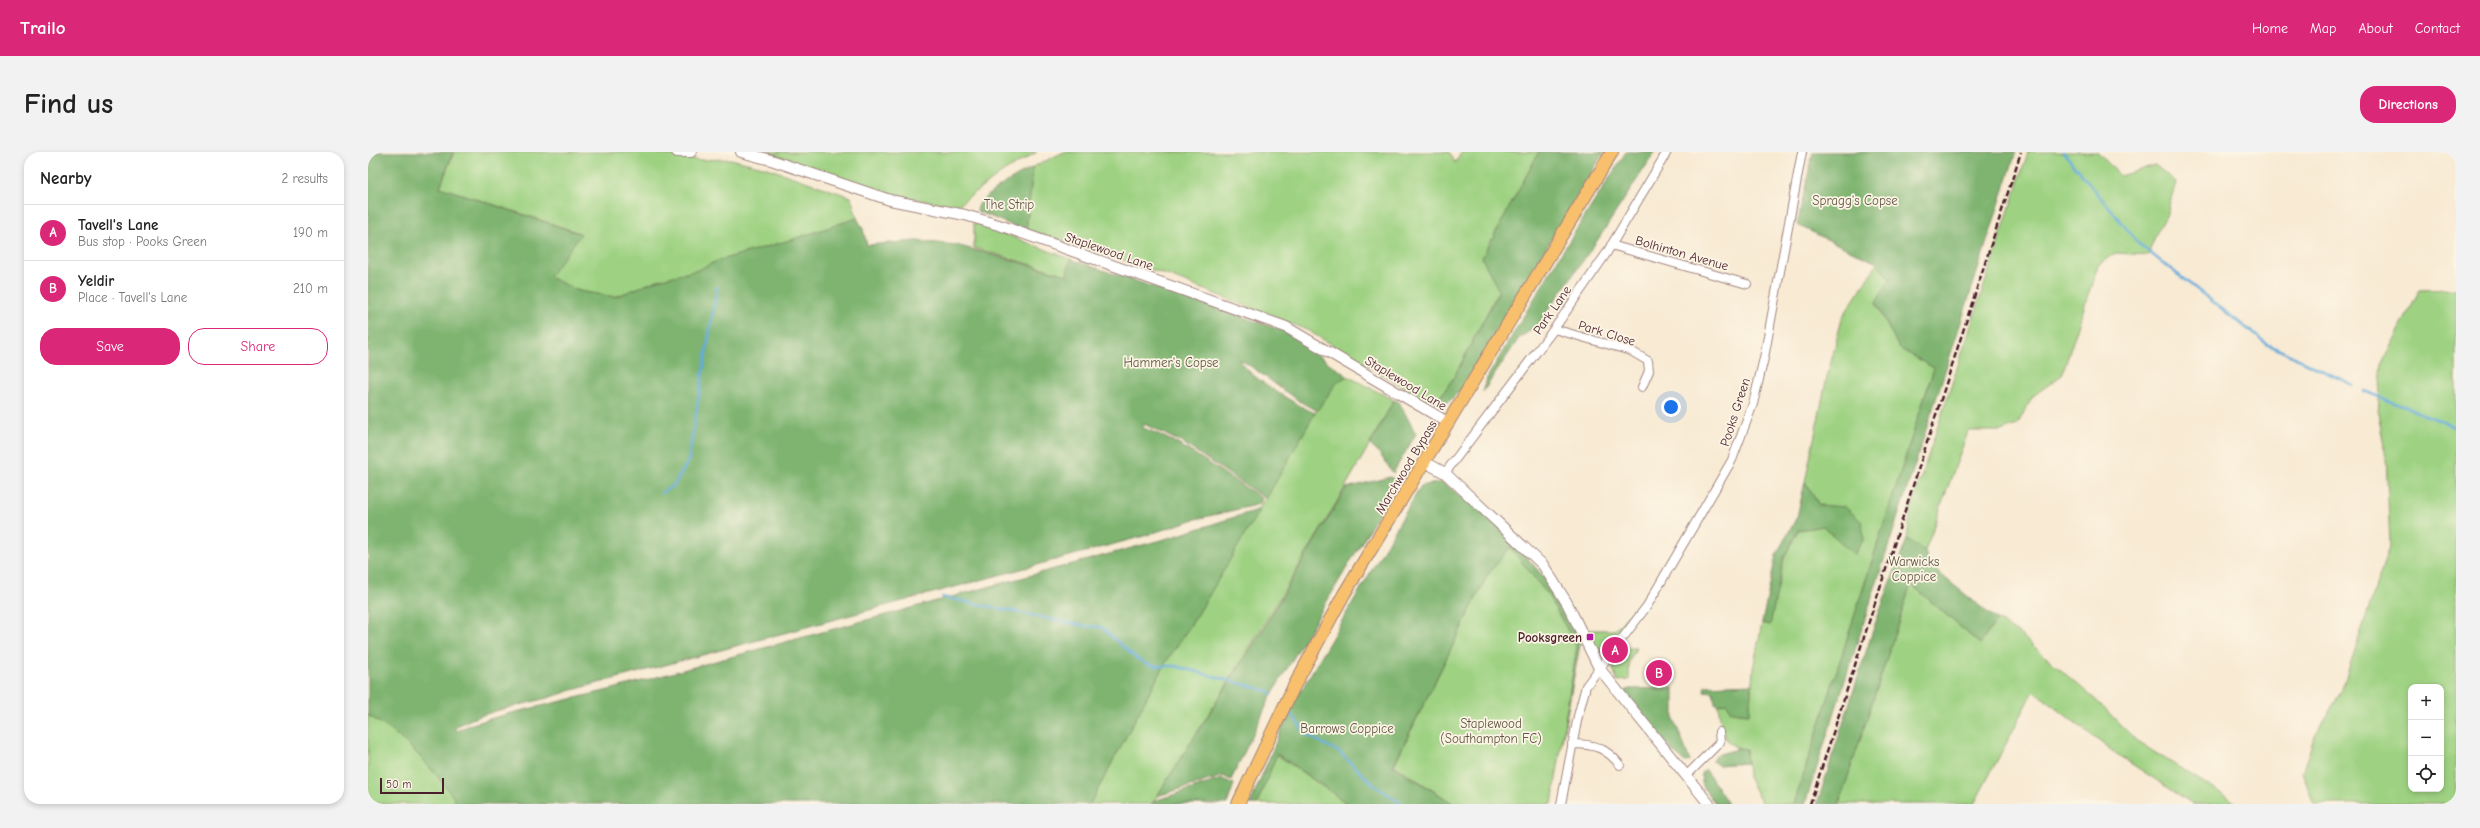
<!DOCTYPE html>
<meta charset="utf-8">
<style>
body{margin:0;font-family:"Comic Neue",sans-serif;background:#f2f2f2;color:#222}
.controls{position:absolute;right:12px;bottom:12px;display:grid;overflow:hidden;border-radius:8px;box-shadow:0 2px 6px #0003}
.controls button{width:36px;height:36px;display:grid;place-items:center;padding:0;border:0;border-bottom:1px solid #e0e0e0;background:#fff;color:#222;font:20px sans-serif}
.scale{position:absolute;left:12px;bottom:10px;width:64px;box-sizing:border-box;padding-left:4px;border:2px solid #4a1f2b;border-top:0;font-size:11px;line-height:14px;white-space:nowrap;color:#4a1f2b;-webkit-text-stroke:3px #fcf5e5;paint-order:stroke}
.you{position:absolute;left:1303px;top:255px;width:14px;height:14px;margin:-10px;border:3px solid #fff;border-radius:50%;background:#1a73e8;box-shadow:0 0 0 6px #1a73e833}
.badge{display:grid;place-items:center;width:26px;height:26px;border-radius:50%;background:#db2777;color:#fff;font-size:13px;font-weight:700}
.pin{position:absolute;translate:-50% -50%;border:2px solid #fff;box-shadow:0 1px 4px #0006}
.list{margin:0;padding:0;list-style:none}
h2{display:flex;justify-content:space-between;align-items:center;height:52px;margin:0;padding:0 16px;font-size:17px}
h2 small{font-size:13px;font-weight:400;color:#767676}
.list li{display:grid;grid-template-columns:26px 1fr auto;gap:12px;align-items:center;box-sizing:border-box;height:56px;padding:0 16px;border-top:1px solid #e0e0e0}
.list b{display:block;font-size:15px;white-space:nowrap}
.list p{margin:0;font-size:13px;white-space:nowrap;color:#767676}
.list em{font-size:13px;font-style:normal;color:#767676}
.actions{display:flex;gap:8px;padding:12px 16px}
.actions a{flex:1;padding:9px 0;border:1px solid #db2777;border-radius:16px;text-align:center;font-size:14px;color:#db2777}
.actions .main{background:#db2777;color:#fff}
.icon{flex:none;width:22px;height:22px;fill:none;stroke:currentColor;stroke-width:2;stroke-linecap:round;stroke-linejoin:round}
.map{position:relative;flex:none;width:2088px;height:652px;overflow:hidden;border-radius:16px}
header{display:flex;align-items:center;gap:24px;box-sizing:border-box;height:56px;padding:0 20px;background:#db2777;color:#fff}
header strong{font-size:19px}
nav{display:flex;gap:22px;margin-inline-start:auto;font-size:14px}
.intro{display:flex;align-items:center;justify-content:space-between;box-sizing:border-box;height:96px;padding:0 24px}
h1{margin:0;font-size:28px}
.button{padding:10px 18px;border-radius:16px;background:#db2777;color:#fff;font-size:14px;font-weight:700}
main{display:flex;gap:24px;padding:0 24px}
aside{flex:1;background:#fff;border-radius:16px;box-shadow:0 2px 6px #0003}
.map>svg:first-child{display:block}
</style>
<header>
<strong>Trailo</strong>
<nav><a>Home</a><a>Map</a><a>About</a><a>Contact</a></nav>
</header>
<div class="intro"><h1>Find us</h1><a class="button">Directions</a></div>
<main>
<aside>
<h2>Nearby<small>2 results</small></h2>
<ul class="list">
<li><span class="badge">A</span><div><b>Tavell's Lane</b><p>Bus stop · Pooks Green</p></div><em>190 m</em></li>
<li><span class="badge">B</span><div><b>Yeldir</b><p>Place · Tavell's Lane</p></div><em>210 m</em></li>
</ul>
<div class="actions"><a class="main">Save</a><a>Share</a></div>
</aside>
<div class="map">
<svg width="2088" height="652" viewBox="0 0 2088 652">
<rect width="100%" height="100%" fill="#fcf5e5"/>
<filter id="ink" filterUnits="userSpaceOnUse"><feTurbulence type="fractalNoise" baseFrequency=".025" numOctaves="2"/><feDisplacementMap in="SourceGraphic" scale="8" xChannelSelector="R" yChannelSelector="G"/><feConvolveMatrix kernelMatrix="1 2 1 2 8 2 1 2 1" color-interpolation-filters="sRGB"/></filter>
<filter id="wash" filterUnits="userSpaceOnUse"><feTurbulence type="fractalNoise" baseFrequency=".012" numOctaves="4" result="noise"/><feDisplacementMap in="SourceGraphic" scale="16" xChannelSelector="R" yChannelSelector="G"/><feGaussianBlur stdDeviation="0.9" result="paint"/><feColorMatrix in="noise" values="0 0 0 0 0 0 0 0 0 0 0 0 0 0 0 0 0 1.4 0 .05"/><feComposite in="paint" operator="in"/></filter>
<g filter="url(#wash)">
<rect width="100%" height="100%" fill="#f8ead3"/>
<path fill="#9ed282" stroke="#747856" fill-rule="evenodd" d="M86 0H282L331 8 363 7 399 16 483 45 489 66 426 87 349 109 330 118 290 128 247 145 211 139 181 125 212 81 72 35Z
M399 0H669L635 20 590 53 584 54 506 39Z
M696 0H1081L1087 11 1093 0H1171L1114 106 1131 138 1086 225 1068 251 1058 248 939 178 799 123 710 93 658 79 665 15Z
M1660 0H1730L1752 24 1787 13 1808 30 1798 64 1789 80 1780 103 1747 101 1730 113 1694 223 1665 244 1649 273 1633 279H1600L1557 399 1539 387 1543 356Z
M606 70 702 107 699 123 606 96Z
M1509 112 1522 127 1508 152 1531 196 1566 216 1426 652H1394L1380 625 1378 597C1352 595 1354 574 1350 553L1359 551 1363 560 1381 562 1385 517 1394 471 1402 473 1416 406 1430 378 1455 374 1486 402 1463 355 1451 353 1437 330 1459 225 1474 166Z
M2088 137V652H1946L1934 620 1946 586 1973 540 2022 392 2018 303 2010 262 2014 211 2052 138ZM2043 535H2073V637H2043Z
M979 224 1026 248C951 386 868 519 784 652H722L796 513 830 462 947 261 969 230Z
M1142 395 1180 443 1209 495 1184 652H1086L1026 613 1119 424Z
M1543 432 1612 492 1629 468 1650 481 1729 549 1770 590 1870 652H1825L1744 599 1666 539 1606 652H1471Z
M1275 446 1279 447 1245 494 1237 501 1229 500 1220 478H1247Z
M1255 496H1268L1261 510V528L1249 529 1243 509Z
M0 563C36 584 61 612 86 646L85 652H0Z
M908 602 980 652H889Z"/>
<path fill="#7eb470" stroke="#646a4e" d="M0 0H85L72 35 213 82 181 125 211 139 247 145 290 128 330 118 349 109 426 87 489 66 495 77 499 93 549 89 588 93 699 123 702 107 916 179 979 224 969 230 949 259C919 244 898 223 870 206 877 223 930 254 947 261L898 347 815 291 776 272 775 276C815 290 850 319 886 341L894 347 892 352 824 368 776 384 201 539C171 551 109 559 87 576L90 579 101 573 139 562 241 538 804 385 892 357 830 462 796 513 722 652H85L86 646C61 612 36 584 0 563Z
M1171 0H1236L1094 237 1077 253 1068 251 1086 225 1131 139 1114 106Z
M1258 0H1287L1231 86 1169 174 1151 186 1115 240 1119 226 1191 105Z
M1445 0H1648L1437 652H1426L1566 216 1531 196 1508 151 1522 127 1509 111 1429 73Z
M665 15 658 79 609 59C609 44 652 23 665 15Z
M1026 248 1031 250 1048 282 1025 321 1011 301 1002 293Z
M1022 325 1030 329 904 542 863 628 855 624 789 644 895 477 978 336Z
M1074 330 1132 374 1179 429 1213 488 1194 588 1209 495 1180 443 1142 395 1119 424 1025 614 1086 652H980L909 602 889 652H882L921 559 1053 334Z
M1437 330 1451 353 1477 355 1494 370 1496 387 1486 403 1455 374 1430 378 1416 406 1402 473 1394 471 1408 403 1429 365Z
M1539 387 1557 399 1561 413 1629 468 1612 492 1543 432 1471 652H1449L1507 472Z
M1384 532 1381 562 1363 560 1359 551 1350 553 1347 551 1345 540 1336 539 1337 534Z
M1306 536V567L1322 609 1317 610 1304 599 1256 540 1261 537Z
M1367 596 1378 597 1379 611 1350 613 1344 609 1348 603 1366 598Z
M1338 618 1360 652H1348C1340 642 1331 634 1334 621Z
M854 627 866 632 859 652H784L786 649Z"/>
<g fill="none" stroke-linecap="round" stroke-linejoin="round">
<path stroke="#64abdb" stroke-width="2.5" d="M1695 0 1772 93 1899 192 1985 233
M1996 239 2088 275
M293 341 306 333 320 310 349 135
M574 445 717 474 733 475 768 506 777 511 787 514H807L900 539 904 542
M921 559 939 583 971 600 1006 633 1034 652"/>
</g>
</g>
<g filter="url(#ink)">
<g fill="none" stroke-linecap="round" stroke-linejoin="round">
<defs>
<path id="minor" d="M1243 93 1379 132
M1186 177 1263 199 1280 209 1281 219 1274 235
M1077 321 1186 177 1238 102 1299 0
M1204 592C1227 592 1238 596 1252 613
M1319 623 1352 590 1351 580
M1193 652 1210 564 1218 534 1279 454 1364 308 1385 252 1396 206 1434 0"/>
<path id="tertiary" d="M309 0H323
M373 0 403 8 522 48 597 63 634 74 918 175 1081 271
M1057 310 1077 321 1175 413 1199 451 1231 516 1341 652"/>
<path id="primary" d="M870 652 925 536 976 442 1244 0"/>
</defs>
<use href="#minor" stroke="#a1847f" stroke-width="10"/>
<use href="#tertiary" stroke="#a1847f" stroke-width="12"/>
<use href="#primary" stroke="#a1847f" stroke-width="14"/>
<use href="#minor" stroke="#fff" stroke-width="8"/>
<use href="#tertiary" stroke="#fff" stroke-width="10"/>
<use href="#primary" stroke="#f8bf6c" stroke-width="12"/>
<path stroke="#4a1f2b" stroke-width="2.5" stroke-dasharray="6 3" stroke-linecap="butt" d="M1442 652 1653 0"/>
</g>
</g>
<rect fill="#b5179e" stroke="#fcf5e5" stroke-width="1.5" x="1218" y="481" width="8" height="8" rx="2"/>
<g text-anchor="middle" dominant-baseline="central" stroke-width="3.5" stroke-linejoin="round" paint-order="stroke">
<g font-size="13" fill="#635545" stroke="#fcf5e5">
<text x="1487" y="48">Spragg's Copse</text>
<text x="641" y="52">The Strip</text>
<text x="803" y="210">Hammer's Copse</text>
<text x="1546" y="409">Warwicks<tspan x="1546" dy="15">Coppice</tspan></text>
<text x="1123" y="571">Staplewood<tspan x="1123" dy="15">(Southampton FC)</tspan></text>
<text x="979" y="576">Barrows Coppice</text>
</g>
<g font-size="13" fill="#4a1f2b" stroke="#fcf5e5">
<text transform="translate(741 99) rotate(19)">Staplewood Lane</text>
<text transform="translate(1314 101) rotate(16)">Bolhinton Avenue</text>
<text transform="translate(1184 158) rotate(-55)">Park Lane</text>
<text transform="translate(1239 181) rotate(17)">Park Close</text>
<text transform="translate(1038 231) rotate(31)">Staplewood Lane</text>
<text transform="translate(1367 260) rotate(-72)">Pooks Green</text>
<text transform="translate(1038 315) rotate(-59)">Marchwood Bypass</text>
</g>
<g font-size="13" font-weight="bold" fill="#4a1f2b" stroke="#fcf5e5" text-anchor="end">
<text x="1214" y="485">Pooksgreen</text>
</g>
</g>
</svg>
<div class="controls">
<button>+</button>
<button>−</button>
<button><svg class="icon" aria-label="locate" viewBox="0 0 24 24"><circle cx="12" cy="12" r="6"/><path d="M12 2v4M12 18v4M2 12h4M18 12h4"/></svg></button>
</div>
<div class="scale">50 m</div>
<div class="you"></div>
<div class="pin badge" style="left:1247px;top:498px">A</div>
<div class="pin badge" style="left:1291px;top:521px">B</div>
</div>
</main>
